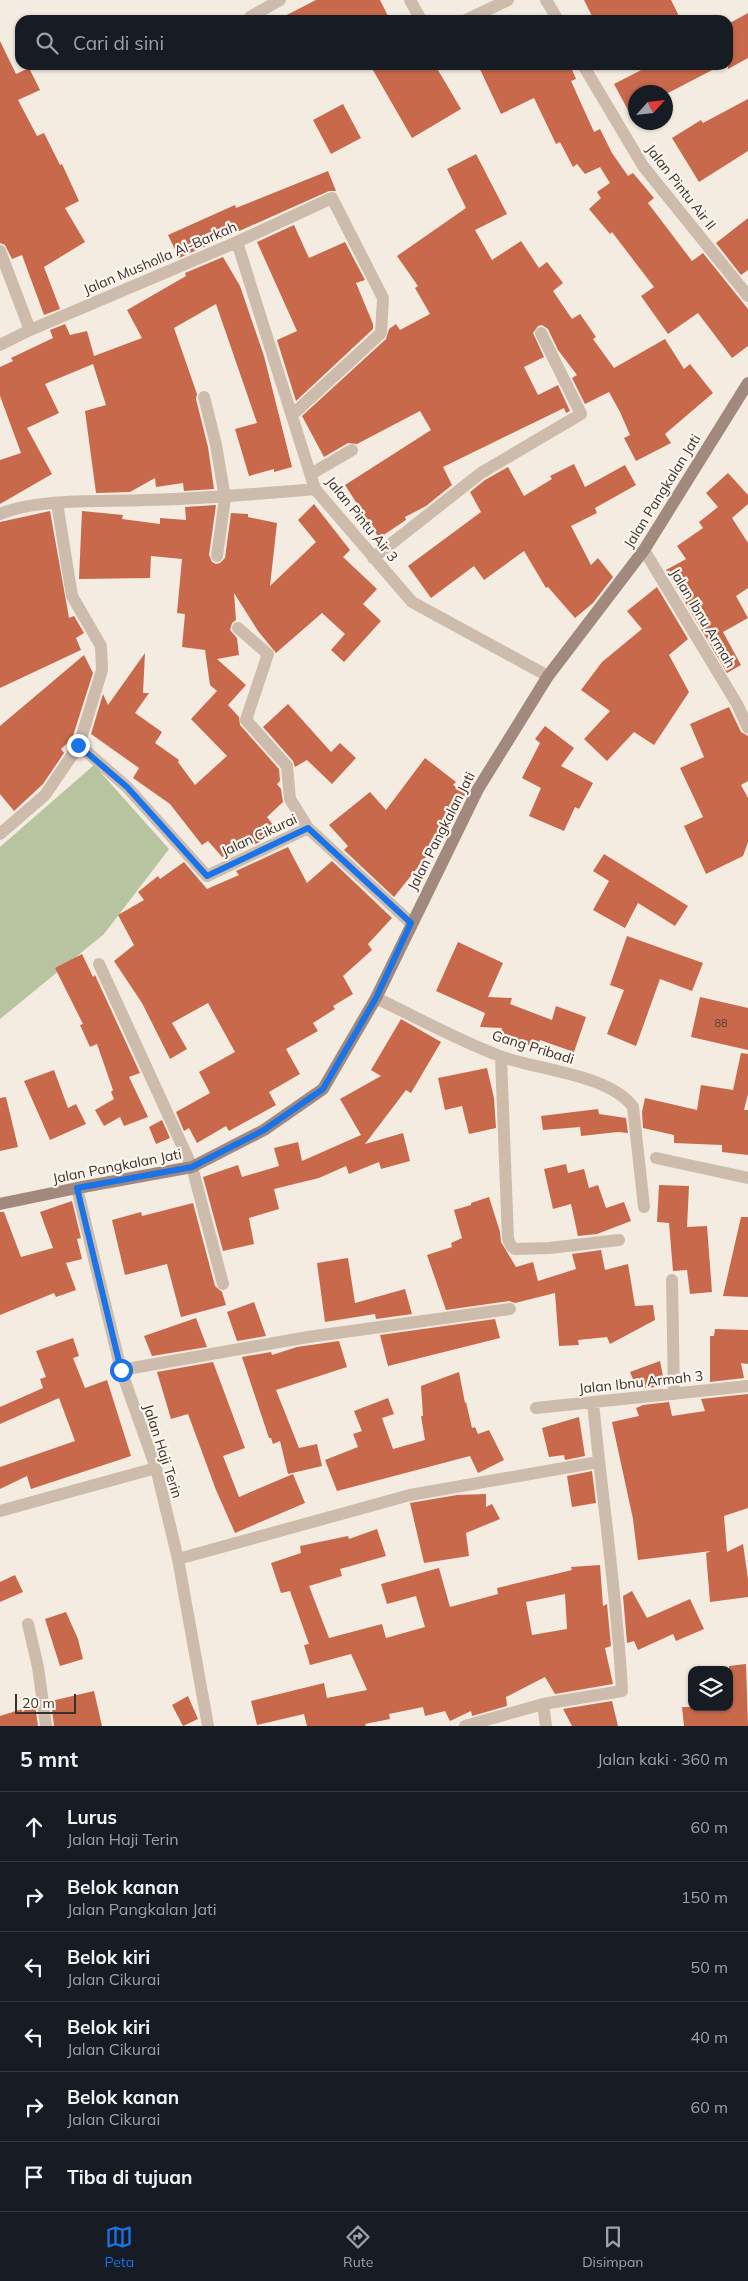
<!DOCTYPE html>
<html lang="id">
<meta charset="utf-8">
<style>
body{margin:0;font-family:Mulish,sans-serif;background:#20242c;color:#f1f3f6}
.controls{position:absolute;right:15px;bottom:15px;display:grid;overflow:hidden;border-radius:10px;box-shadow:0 1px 4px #0004}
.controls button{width:45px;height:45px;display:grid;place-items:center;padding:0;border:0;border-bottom:1px solid #363941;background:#171b24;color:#f1f3f6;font:25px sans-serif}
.compass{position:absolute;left:628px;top:85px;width:45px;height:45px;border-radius:50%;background:#171b24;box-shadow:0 1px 4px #0004;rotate:63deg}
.scale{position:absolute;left:15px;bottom:12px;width:61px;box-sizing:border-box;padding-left:5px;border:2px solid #3b302b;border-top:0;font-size:14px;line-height:18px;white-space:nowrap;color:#3b302b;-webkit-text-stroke:4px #fbf5ee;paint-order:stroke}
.stop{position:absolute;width:15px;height:15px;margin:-11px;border:4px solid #1a73e8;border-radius:50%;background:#fff}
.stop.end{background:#1a73e8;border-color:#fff;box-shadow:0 1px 5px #0008}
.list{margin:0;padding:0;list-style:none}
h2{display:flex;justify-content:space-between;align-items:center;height:65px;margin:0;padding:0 20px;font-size:21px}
h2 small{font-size:16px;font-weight:400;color:#9ea1a6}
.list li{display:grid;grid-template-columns:32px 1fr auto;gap:15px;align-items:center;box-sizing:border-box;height:70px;padding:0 20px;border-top:1px solid #363941}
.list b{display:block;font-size:19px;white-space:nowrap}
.list p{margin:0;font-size:16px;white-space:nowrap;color:#9ea1a6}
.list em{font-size:16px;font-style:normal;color:#9ea1a6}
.icon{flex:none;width:28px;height:28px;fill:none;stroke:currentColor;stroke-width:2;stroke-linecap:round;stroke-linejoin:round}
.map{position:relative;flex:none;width:748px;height:1726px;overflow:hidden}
.search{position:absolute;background:#171b24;box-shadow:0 1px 4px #0004;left:15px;right:15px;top:15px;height:55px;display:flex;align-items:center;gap:12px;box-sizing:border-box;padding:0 18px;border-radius:15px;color:#9ea1a6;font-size:19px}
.sheet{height:485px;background:#171b24}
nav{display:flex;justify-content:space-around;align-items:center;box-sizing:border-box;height:70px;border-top:1px solid #363941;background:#171b24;font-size:14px;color:#9ea1a6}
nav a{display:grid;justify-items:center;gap:2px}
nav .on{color:#1a73e8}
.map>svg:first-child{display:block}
</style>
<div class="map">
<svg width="748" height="1726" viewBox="0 0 748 1726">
<rect width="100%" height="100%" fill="#f4ebe1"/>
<path fill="#b8c4a0" d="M94 765 169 849 104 934 0 1019V847Z"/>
<path fill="#c8694b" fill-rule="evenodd" d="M316 0H380L390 20H277Z
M584 0H671L681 20H594Z
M748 13V58L728 69V24Z
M0 41 16 74 29 68 40 90 18 100 37 136 44 133 60 165 62 164 79 201 65 208 85 242 44 267 60 309 44 315 22 255 12 259 5 245 0 243Z
M370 65H435L461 109 412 138Z
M478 65H570L576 79 571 81 594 132 600 129 612 153 628 176 633 173 654 198 648 203 692 261 703 253 748 309V346L732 358 698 313 668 334 641 296 654 287 612 232 610 234 589 209 601 198 597 192 610 183 600 167 585 174 577 164 573 167 560 142 556 144 534 98 501 114Z
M651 65H722L666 94 636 92V109L629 112 614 84Z
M748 99V151L699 182 672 138 701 120 703 123Z
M343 104 361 138 331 154 313 120Z
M476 154 507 214 475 230 492 260 521 241 539 268 547 262 563 283 553 291 572 319 580 314 596 337 593 339 614 368 665 339 684 369 690 364 713 393 665 434 671 443 636 461 624 438 630 435 620 412 609 392 585 404 572 378 577 375 558 350 548 329 542 325 538 326 533 333 544 357 524 367 538 395 558 385 570 411 566 413 564 408 443 467 452 485 426 506 405 517 406 520 379 538 345 485 431 430 420 411 357 444 348 443 324 457 302 416 386 339 389 329 396 324 400 330 430 314 415 288 418 286 397 256 466 208 447 169Z
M328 171 336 191H329L179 258 168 235 235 205 236 208Z
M748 218V270L741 275 716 243Z
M294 225 309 258 345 242 365 280 356 283 373 324V329L296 401 277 340 297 331 257 242Z
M223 257 240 286 264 356 292 467 274 472V469L249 476 235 429 257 423 216 304 174 328 197 394 196 399 208 447 214 489 184 491 183 483 156 487 155 478 130 492 96 493 85 411 106 405 93 364 45 384 59 413 27 428 52 474 0 504V460L21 453 0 396V367L13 361 11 358 53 338 50 330 65 324 70 335 87 331 94 356 142 338 127 310 186 276 185 273Z
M574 464 585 487 625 465 636 485 595 508 597 513 571 526 591 565 598 558 613 577 593 603 575 618 548 587 546 588 524 551 484 580 474 566 431 598 408 566 481 512 470 492 485 480 508 467 524 496 552 479 550 476Z
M728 473 748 495V504L732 518 748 543V588L736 596 748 618 723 632 741 665 727 673 666 570 686 559 677 546 703 528 699 522 718 507 706 493Z
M314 504 350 550 343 557 377 589 363 604 381 621 344 662 331 650 345 634 322 613 276 653 258 631 234 593 236 620 232 623 230 630 237 638 239 655 217 659 246 685 228 705 239 717 240 725 279 769 280 781 277 784 281 789 283 802 267 817 279 833 224 859 208 841 202 845 170 804 133 778 139 768 91 734 103 694 108 705 145 653 143 693H149L135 713 162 732 155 743 179 760 178 762 195 785 227 756 191 719 217 691 210 685 205 650 182 647 185 614 177 613 182 559 151 556 150 578 79 579 82 511 123 515 122 519 160 524V518L186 520 185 507 216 505 209 555 212 562 216 564 220 563 225 558 231 513 248 514V517L277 523 270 586 316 542 298 520Z
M50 511 69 618 74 616 84 633 76 638 81 650 0 688V522Z
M657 587 688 639 669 655 689 692 654 745 634 732 607 761 584 739 610 711 581 690 602 662 642 629 627 611Z
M84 655 93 673 72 739 61 749 64 753 43 784 14 811 0 794V726Z
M288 704 331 752 340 743 356 758 332 784 307 760 295 767 293 761 263 727Z
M729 707 741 732 748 736V781L741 785 748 798V842L743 856 706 874 684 826 703 817 680 768 704 757 690 724Z
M545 726 574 748 561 766 593 783 579 809 575 807 564 831 529 816 541 788 522 778 540 743 535 739Z
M425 758 456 782 453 785 466 794 434 847 394 897 344 850 348 846 329 825 370 792 386 810Z
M288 847 307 883 332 861 392 918 368 944 372 950 343 976 353 994 333 1006 335 1009 313 1023 318 1031 286 1049 300 1074 269 1092 276 1105 229 1131 226 1126 197 1143 189 1128 184 1131 176 1112 210 1093 199 1072 235 1052 208 1003 172 1023 187 1049 170 1059 142 1003 114 961 134 945 118 915 144 900 138 892 158 876 160 879 184 862 207 889 239 875 236 871Z
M604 854 688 906 675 926 638 903 625 928 593 910 609 881 593 871Z
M627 936 703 963 692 991 660 979 636 1046 607 1034 624 990 610 985Z
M458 942 503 963 488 997 512 998 510 1004 552 1020 556 1006 586 1017 574 1052 540 1040 537 1048 500 1035 502 1028 480 1027 485 1013 436 991Z
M82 954 93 977 95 975 140 1073 129 1077 148 1117 124 1126 120 1117 104 1126 95 1110 114 1099 111 1092 113 1090 97 1044 90 1047 80 1025 83 1024 55 968Z
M700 997 748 1008V1050L691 1037Z
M401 1019 441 1042 411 1093 406 1090 365 1144 403 1133 410 1161 381 1169 379 1162 349 1174 346 1166 319 1178 274 1189 279 1209 249 1218 254 1244 223 1251 203 1177 238 1165 242 1177 279 1166 274 1148 298 1142 302 1161 361 1135 340 1099 381 1076 371 1070Z
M741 1053 748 1054V1094L744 1110H748V1155L722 1152V1145L674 1143V1135L643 1128 642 1112 645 1098 697 1110 701 1085 733 1090Z
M487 1068 494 1098 496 1128 469 1134 462 1106 445 1110 438 1078Z
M54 1070 68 1108 76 1104 86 1124 50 1140 24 1081Z
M6 1097 18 1147 0 1151V1098Z
M598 1109 599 1114 626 1118 628 1133 618 1132 581 1136 580 1127 543 1130 541 1116Z
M162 1120 170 1138 156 1144 149 1127Z
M566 1164 568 1173 584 1169 589 1188 598 1185 606 1208 624 1202 631 1221 597 1234 578 1236 571 1204 553 1209 544 1169Z
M659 1185 689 1186 687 1227 707 1226 712 1292 690 1294 687 1270 673 1271 669 1223 657 1222Z
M489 1197 500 1232 501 1242 516 1267 533 1262 538 1281 576 1269 572 1254 601 1250 605 1270 628 1264 635 1306 653 1305 655 1320 610 1344 607 1337 578 1340 579 1345 559 1346 555 1293 515 1303 509 1301 446 1310 427 1255 452 1247 451 1243 462 1238 454 1210 471 1205V1203Z
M72 1201 81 1238 77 1239 82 1259 66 1263 76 1290 56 1297 54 1293 0 1315V1212H4L21 1257 53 1248 40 1212Z
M193 1203 215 1286 222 1292 226 1305 181 1317 167 1264 125 1275 112 1220 141 1212 142 1216Z
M741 1217H748V1297L723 1296Z
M348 1258 355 1303 405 1289 412 1314 376 1319 375 1314 325 1322 317 1263Z
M254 1302 266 1336 237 1341 227 1312Z
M196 1318 207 1347 152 1356 144 1336Z
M495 1319 500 1338 388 1366 380 1335Z
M715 1329 748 1330V1364L741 1363 744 1378 710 1382V1336H714Z
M73 1338 79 1356 73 1358 85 1388 107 1380 131 1456 31 1489 27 1476 0 1489V1467L75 1441 59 1398 0 1424V1407L43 1388 40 1379 46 1377 36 1351Z
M339 1341 347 1367 276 1390 299 1448 317 1444 322 1466 288 1474 280 1441 273 1444 271 1438H269L242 1357 271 1352 272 1355 297 1347Z
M660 1361 665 1386 637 1389 630 1372Z
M213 1362 245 1448 223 1456 239 1497 293 1474 305 1503 235 1533 216 1490 188 1414 171 1419 157 1372Z
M459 1372 465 1403 466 1402 472 1428 475 1427 478 1434 489 1430 504 1460 478 1473 470 1456 337 1491 325 1460 358 1447 353 1434 362 1431 354 1411 388 1398 394 1414 382 1418 393 1449 425 1440 421 1416H423L421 1386Z
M748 1394V1508L724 1516 727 1552 743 1544 748 1579V1597L710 1602 706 1553 711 1551 638 1560 633 1519 612 1422 639 1416 636 1408 643 1405 669 1402 672 1416 705 1411 701 1399Z
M579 1417 585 1456 565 1460 564 1455 549 1457 542 1428Z
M592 1471 596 1503 572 1507 567 1476Z
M486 1494V1507L492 1504 500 1519 466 1533 469 1556 424 1563 410 1503 457 1495Z
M377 1529 386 1556 340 1569 342 1576 309 1586 329 1638 382 1624 386 1638 425 1627 416 1596 387 1604 381 1584 439 1568 450 1607 498 1594 497 1588 572 1570 571 1567 600 1565 603 1606 607 1604 611 1646 605 1648 613 1684 555 1694 545 1677 506 1697 507 1706 472 1716 471 1711 450 1721 445 1711 425 1716 423 1707 389 1714 390 1719 365 1724 366 1726H307L304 1714 257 1725 251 1701 324 1683 327 1698 367 1690 351 1654 310 1665 304 1645 309 1644 290 1591 281 1593 271 1563 301 1553 300 1546 348 1536 349 1539ZM565 1594 567 1629 532 1635 526 1602Z
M15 1575 23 1592 0 1602V1582Z
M632 1591 647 1618 690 1599 704 1629 676 1641 673 1634 638 1650 634 1641 627 1643 623 1596Z
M66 1612 78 1639 83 1659 60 1666 45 1619Z
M746 1664 748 1726H684L682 1707H729V1666Z
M94 1691 102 1726H54L51 1701Z
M188 1696 198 1719 183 1726 172 1705Z
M612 1701 618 1726H572L563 1709Z
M35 1705 38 1726H0V1716Z"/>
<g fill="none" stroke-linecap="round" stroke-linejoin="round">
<path stroke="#cdbbac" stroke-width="12" d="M410 0 421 20
M546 0 558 20
M250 17 280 0
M466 20 508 0
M583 65 643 166 748 296
M237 242 315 489 412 602 548 676
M0 251 30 330
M0 345 30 330 237 242 332 198 383 298 381 333 292 415
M204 397 216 445 225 498 217 556
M311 474 352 450
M0 514C37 498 103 502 144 500 201 499 258 494 315 489
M373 558 481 473 581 414 541 333
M238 628 268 654 246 720 287 766 290 799 308 828
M79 745 127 787 207 876 308 828 411 923
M0 834 45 795 79 745 102 670 101 646 72 596 57 503
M99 964 192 1167 223 1284
M376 998C416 1017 457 1040 500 1056 536 1070 609 1074 633 1107L644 1207
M501 1057 508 1239 511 1246 515 1249 549 1248 619 1240
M656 1158 748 1178
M672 1280 674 1394
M121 1370 308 1337 510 1309
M536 1408 748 1386
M0 1511 156 1468
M178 1559 410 1495 598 1462
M28 1624 38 1667 46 1726
M465 1726 543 1704
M546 1726 543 1704 622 1691C617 1594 602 1499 593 1402"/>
<path stroke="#cdbbac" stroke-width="12" d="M644 550 737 704 748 728
M77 1188 121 1370 156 1468 178 1559 208 1726"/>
<path stroke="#a18a7d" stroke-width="12" d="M0 1204 77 1188 192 1167 264 1130 323 1089 376 998 478 789 548 676 644 550 748 383"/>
</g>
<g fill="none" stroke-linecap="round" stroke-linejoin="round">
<path stroke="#1a73e8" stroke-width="6" d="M78 745 127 787 207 876 308 828 411 923 376 998 323 1089 264 1130 192 1167 77 1188 121 1370"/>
</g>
<g text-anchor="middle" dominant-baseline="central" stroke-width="4.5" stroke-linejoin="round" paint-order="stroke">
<g font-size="11" fill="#5e3e33">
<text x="721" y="1023">88</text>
</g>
<g font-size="14" fill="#3b302b" stroke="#fbf5ee">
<text transform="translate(681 187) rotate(52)">Jalan Pintu Air II</text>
<text transform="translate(160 258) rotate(-23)">Jalan Musholla Al-Barkah</text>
<text transform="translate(662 491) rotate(-58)">Jalan Pangkalan Jati</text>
<text transform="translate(362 519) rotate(51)">Jalan Pintu Air 3</text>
<text transform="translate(703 618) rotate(59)">Jalan Ibnu Armah</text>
<text transform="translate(441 831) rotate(-63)">Jalan Pangkalan Jati</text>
<text transform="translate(259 835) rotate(-25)">Jalan Cikurai</text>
<text transform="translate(533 1047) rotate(17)">Gang Pribadi</text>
<text transform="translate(117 1166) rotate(-11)">Jalan Pangkalan Jati</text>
<text transform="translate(641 1382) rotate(-6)">Jalan Ibnu Armah 3</text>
<text transform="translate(163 1451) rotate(72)">Jalan Haji Terin</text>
</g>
</g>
</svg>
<div class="controls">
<button><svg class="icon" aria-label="layers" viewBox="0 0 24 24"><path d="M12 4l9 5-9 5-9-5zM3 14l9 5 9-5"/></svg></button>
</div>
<svg class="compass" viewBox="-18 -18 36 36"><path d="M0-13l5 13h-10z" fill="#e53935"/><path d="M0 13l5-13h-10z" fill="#9ea1a6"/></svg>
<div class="scale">20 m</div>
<div class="stop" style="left:121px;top:1370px"></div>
<div class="stop end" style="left:78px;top:745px"></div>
<div class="search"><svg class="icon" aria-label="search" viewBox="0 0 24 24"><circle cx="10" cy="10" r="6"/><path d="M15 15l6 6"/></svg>Cari di sini</div>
</div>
<section class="sheet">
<h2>5 mnt<small>Jalan kaki · 360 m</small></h2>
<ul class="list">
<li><svg class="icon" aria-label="ahead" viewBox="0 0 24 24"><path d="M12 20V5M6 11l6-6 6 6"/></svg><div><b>Lurus</b><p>Jalan Haji Terin</p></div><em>60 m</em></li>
<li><svg class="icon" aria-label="right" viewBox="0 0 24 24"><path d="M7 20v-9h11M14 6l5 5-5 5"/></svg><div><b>Belok kanan</b><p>Jalan Pangkalan Jati</p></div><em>150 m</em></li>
<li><svg class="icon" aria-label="left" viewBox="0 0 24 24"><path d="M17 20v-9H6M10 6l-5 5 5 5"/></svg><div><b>Belok kiri</b><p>Jalan Cikurai</p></div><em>50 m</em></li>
<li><svg class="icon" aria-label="left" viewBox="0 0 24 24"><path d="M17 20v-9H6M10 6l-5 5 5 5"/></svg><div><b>Belok kiri</b><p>Jalan Cikurai</p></div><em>40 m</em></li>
<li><svg class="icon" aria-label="right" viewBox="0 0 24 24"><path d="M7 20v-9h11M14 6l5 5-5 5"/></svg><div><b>Belok kanan</b><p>Jalan Cikurai</p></div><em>60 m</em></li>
<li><svg class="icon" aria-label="arrive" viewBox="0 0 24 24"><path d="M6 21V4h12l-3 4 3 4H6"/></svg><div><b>Tiba di tujuan</b></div></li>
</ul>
</section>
<nav>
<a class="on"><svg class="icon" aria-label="map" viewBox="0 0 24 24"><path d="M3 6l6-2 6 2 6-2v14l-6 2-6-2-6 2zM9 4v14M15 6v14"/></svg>Peta</a>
<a><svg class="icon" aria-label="directions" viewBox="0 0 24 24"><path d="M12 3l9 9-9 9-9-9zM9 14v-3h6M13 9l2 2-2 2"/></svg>Rute</a>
<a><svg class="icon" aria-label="saved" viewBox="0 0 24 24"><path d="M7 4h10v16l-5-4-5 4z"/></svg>Disimpan</a>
</nav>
